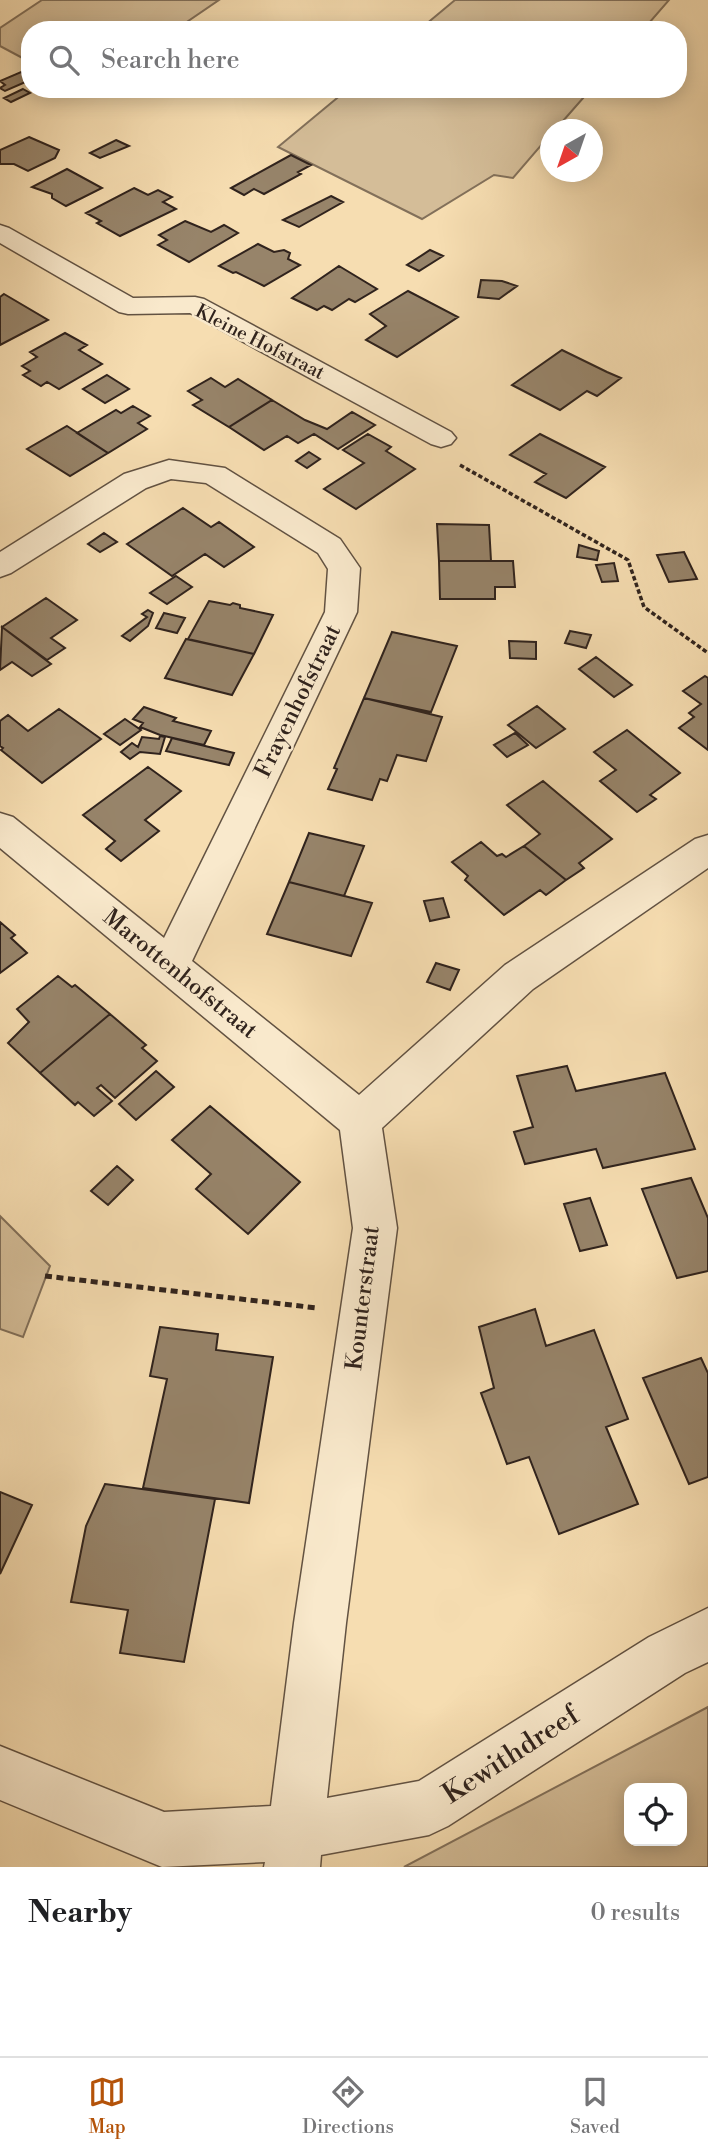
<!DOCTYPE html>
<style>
body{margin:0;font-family:"Libre Bodoni",serif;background:#f2f2f2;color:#202124}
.controls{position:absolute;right:21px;bottom:21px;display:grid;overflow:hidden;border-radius:14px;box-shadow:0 4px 18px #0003}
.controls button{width:63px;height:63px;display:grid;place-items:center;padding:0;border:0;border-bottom:2px solid #e0e0e0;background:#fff;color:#202124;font:35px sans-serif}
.compass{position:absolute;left:540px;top:119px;width:63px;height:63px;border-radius:50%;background:#fff;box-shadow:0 4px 18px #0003;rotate:220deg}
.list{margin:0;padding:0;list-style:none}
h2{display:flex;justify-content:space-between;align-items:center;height:91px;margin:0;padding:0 28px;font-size:30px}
h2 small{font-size:23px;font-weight:400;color:#757577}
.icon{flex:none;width:38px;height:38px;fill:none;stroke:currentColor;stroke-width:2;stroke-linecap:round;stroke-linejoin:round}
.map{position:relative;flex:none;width:708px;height:1867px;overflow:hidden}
.search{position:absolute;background:#fff;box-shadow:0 4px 18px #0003;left:21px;right:21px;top:21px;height:77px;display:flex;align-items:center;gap:18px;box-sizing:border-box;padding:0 24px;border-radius:28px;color:#757577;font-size:26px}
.sheet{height:189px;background:#fff}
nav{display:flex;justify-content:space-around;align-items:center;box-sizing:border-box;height:98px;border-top:2px solid #e0e0e0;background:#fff;font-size:19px;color:#757577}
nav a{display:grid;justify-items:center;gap:4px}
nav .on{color:#b45309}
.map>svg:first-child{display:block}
</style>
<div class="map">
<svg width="708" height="1867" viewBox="0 0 708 1867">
<rect width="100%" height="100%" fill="#f6ddb1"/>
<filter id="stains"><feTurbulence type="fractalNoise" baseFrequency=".00286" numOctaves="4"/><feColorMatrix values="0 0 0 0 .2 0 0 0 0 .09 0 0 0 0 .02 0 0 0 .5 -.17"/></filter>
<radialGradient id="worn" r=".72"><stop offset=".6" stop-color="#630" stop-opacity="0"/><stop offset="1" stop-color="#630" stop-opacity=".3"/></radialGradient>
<path fill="#d4bd98" stroke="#82705a" stroke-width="2" fill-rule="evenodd" d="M42 0H219L175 30H30V62L0 46V28Z
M455 0H669L643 30H419Z
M348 89H591L556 129 550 130V135L513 178 494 175 422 219 278 147Z
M0 1216 50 1266 23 1337 0 1329Z
M708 1707V1867H404ZM629 1788H682V1841H629Z"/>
<path fill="#97846a" stroke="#30231d" stroke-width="2" d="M21 72 30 77V80L5 91 0 88 5 85 0 81Z
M23 89 30 93 11 102 4 98Z
M29 137 59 150 55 158 28 171 14 164H0V150Z
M116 140 129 146 100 158 90 153Z
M291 155 311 165 298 172 301 174 264 194 254 189 244 195 231 188Z
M67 169 102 188 66 206 52 198V194L32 187Z
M134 188 148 195 158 190 172 197 163 202 176 209 120 236 97 223 101 221 86 213Z
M331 196 343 202 299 227 283 220Z
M185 221 211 232 224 225 238 233 189 262 158 245 167 240 159 235Z
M258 244 274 252 284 250 290 253 288 259 300 265 264 286 236 272 233 273 219 266Z
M430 250 443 256 419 271 407 265Z
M339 266 377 289 355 302 349 299 332 310 324 306 317 310 292 298Z
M481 280 502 281 517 286 499 299 478 297Z
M408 291 458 317 397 357 366 340 386 326 370 314Z
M4 294 48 320 0 345V297Z
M65 333 87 345 79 350 102 364 59 389 47 382 41 386 23 375 30 371 22 366 37 357 30 352Z
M562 350 607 372 621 378 597 396 587 391 560 410 512 385Z
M107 375 129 389 105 403 83 389Z
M211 378 225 387 238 379 272 400 229 427 193 405 202 400 188 391Z
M272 400 305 420 327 429 352 412 375 425 338 449 314 434 298 443 287 436 264 450 229 427Z
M133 406 150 416 138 423 147 429 108 453 77 433 116 410 121 413Z
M67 426 108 453 70 476 27 449Z
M368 434 391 447 386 451 415 469 356 509 324 489 364 463 343 450Z
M540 434 605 467 566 498 535 482 546 474 510 455Z
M309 452 320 459 307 468 296 461Z
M183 508 211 527 219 522 254 547 224 567 205 554 172 576 127 544Z
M437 524 489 525 491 561H439Z
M104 533 117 542 100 552 88 544Z
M579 545 599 551 597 560 577 557Z
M684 552 697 579 669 582 657 555Z
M439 561H513L515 587H495V599H440Z
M614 563 618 581 602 582 596 565Z
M176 576 192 587 167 604 150 593Z
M46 598 77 620 51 638 65 648 47 660 2 627Z
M209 601 230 605 233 603 240 605V608L273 615 254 654 188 639Z
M148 610 153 613 148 626 130 641 122 636 147 617 142 614Z
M164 613 185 618 177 633 156 628Z
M2 627 51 664 32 676 12 662 0 670Z
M570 631 591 635 586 648 565 643Z
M392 632 457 646 431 712 364 698Z
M186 639 254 654 232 695 165 678Z
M509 641 536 642V659L510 658Z
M596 657 632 685 614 697 579 669Z
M705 676 708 678V750L679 728 694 717 689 713 701 704 683 691Z
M364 698 442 717 426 761 397 755 387 781 380 779 372 800 328 789 337 769 334 768Z
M537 706 565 729 536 748 508 725Z
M144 707 176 718 173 721 211 731 204 745 160 735 140 727 143 723 133 719Z
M59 709 101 739 42 783 1 750 3 748 0 746V721L8 715 28 731Z
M125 719 141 730 120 745 104 734Z
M627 730 680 773 650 795 656 799 637 812 600 781 616 770 594 752Z
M515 733 528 745 507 757 494 745Z
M160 736 165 737 160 754 140 752 130 759 121 752 132 743 138 747 142 737 159 739Z
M172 738 234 753 229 765 166 751Z
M148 767 181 791 145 820 159 831 121 861 106 849 115 841 83 815Z
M543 781 612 839 579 863 584 868 566 880 524 846 540 834 507 805Z
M309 833 364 846 344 896 289 882Z
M481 842 497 856 502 854 506 857 524 846 566 880 546 895 540 890 504 915 465 880 468 876 452 862Z
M289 882 372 903 351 956 267 934Z
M443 898 449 917 430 921 424 901Z
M0 922 15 935 11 938 27 953 0 973Z
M436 963 459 970 450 990 427 982Z
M58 976 72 987 75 985 110 1014 40 1073 8 1043 29 1022 17 1009Z
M110 1014 146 1045 142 1048 157 1061 115 1098 101 1085 97 1088 112 1101 94 1116 78 1102 75 1105 40 1073Z
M567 1066 576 1091 665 1073 695 1149 603 1168 596 1149 525 1164 514 1132 533 1127 517 1076Z
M156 1071 174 1087 136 1120 119 1104Z
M210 1106 300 1182 248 1234 196 1189 211 1174 172 1140Z
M117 1166 133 1180 108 1205 91 1191Z
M691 1178 708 1218V1271L677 1278 642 1189Z
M590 1198 607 1245 580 1251 564 1204Z
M535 1309 546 1346 594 1330 628 1419 606 1427 638 1504 559 1534 529 1457 507 1464 481 1393 494 1388 479 1327Z
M160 1327 218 1334 216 1350 273 1357 249 1503 143 1488 167 1379 150 1376Z
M701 1358 708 1373V1477L689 1484 643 1378Z
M105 1484 215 1499 184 1662 120 1653 128 1610 71 1602 86 1526Z
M0 1492 32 1505 0 1574Z"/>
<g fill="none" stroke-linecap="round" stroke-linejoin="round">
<defs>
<path id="minor" d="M0 225 9 228 133 298 195 297 204 299 451 432 456 438 451 444 441 447 431 444 190 313 128 314 119 312 0 243Z
M169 460 225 468 340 539 360 568 357 612 192 961 359 1095 505 965 695 839 708 835V868L533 989 382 1128 397 1228 346 1623 327 1798 419 1781 649 1637 708 1608V1662L685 1673 448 1826 429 1835 321 1855 320 1867H264L265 1862 162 1867 0 1800V1746L164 1812 271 1806 294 1623 353 1228 340 1130 0 848V813L13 817 164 938 325 612 328 569 318 553 206 483 171 479 146 488 11 573 0 577V552L124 474Z"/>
</defs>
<use href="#minor" stroke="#625242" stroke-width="3"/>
<path stroke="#30231d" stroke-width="3.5" stroke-dasharray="4.5 2.5" stroke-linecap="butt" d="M460 465 628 560 644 607 708 653"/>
<path stroke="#30231d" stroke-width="5" stroke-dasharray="7 4.5" stroke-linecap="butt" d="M45 1276 317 1308"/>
<use href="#minor" fill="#f9e9cc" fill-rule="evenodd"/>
</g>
<g text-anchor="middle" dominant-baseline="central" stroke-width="5" stroke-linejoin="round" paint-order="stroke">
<g font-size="19" fill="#30231d" stroke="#f9e9cc">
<text transform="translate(260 342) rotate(27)">Kleine Hofstraat</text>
</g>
<g font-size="23" fill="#30231d" stroke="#f9e9cc">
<text transform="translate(298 701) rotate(-64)">Frayenhofstraat</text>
<text transform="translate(180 974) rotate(39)">Marottenhofstraat</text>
<text transform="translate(363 1298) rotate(-83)">Kounterstraat</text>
</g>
<g font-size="28" fill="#30231d" stroke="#f9e9cc">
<text transform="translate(511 1755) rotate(-33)">Kewithdreef</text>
</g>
</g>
<rect width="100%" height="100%" filter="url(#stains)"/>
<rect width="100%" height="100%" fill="url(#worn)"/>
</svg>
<div class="controls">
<button><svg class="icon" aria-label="locate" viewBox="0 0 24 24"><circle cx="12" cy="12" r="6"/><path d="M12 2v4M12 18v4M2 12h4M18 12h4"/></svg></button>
</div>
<svg class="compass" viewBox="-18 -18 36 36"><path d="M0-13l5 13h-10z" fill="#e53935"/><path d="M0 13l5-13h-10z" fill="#757577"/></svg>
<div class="search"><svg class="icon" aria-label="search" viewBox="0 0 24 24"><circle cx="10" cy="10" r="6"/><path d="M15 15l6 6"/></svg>Search here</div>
</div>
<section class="sheet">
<h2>Nearby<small>0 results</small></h2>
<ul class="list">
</ul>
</section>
<nav>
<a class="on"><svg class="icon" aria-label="map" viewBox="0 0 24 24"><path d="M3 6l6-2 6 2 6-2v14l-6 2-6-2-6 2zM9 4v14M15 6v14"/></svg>Map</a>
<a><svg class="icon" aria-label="directions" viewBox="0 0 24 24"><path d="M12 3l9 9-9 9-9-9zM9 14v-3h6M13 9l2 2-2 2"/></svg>Directions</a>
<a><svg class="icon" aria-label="saved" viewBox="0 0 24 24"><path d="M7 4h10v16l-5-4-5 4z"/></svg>Saved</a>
</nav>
